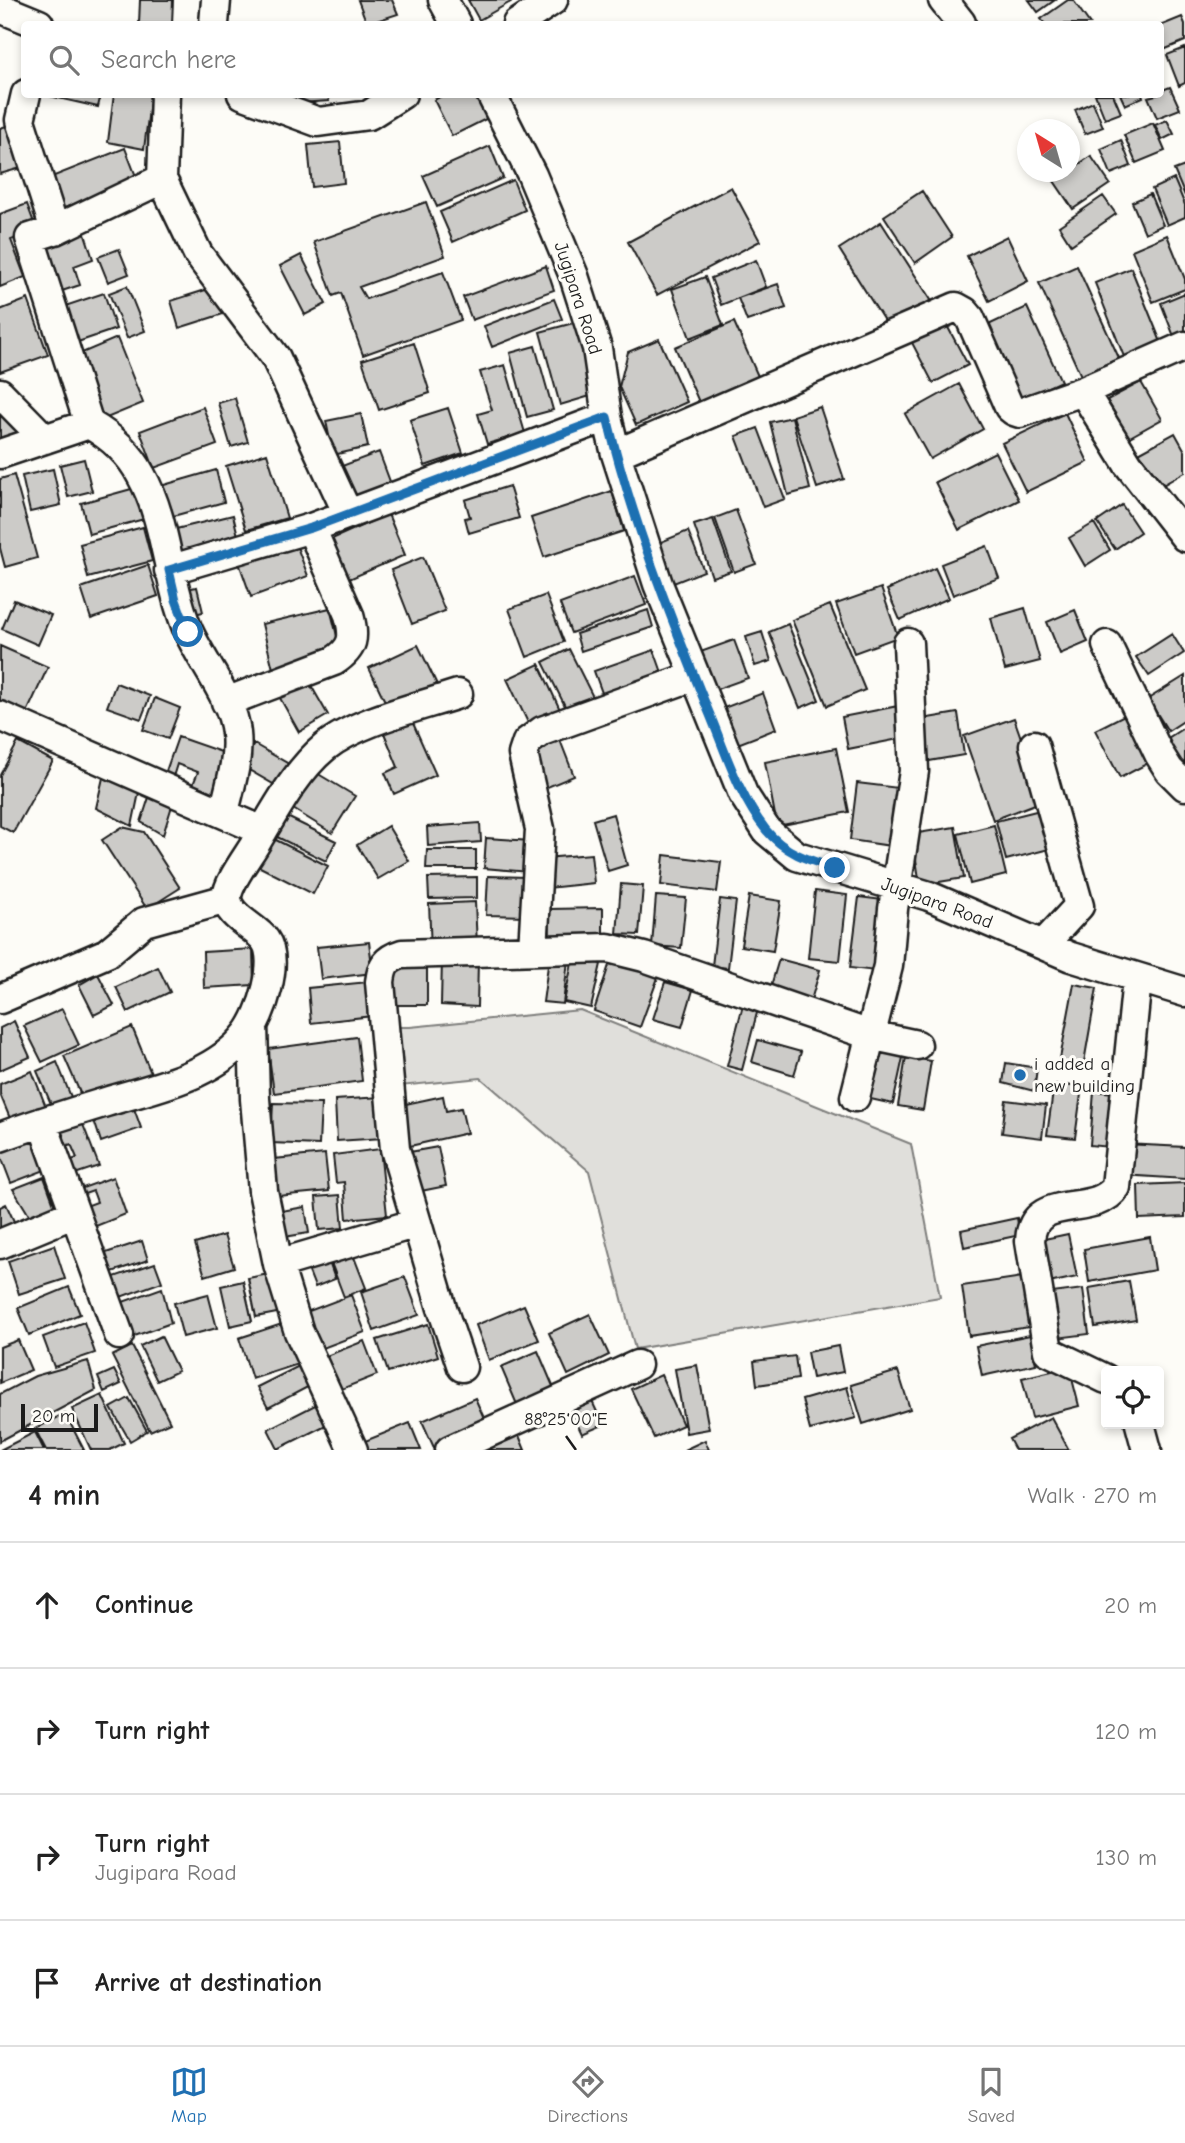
<!DOCTYPE html>
<meta charset="utf-8">
<style>
body{margin:0;font-family:"Comic Neue",sans-serif;background:#f2f2f2;color:#222}
.controls{position:absolute;right:21px;bottom:21px;display:grid;overflow:hidden;border-radius:7px;box-shadow:0 4px 10px #0003}
.controls button{width:63px;height:63px;display:grid;place-items:center;padding:0;border:0;border-bottom:2px solid #e0e0e0;background:#fff;color:#222;font:35px sans-serif}
.compass{position:absolute;left:1017px;top:119px;width:63px;height:63px;border-radius:50%;background:#fff;box-shadow:0 4px 10px #0003;rotate:323deg}
.scale{position:absolute;left:21px;bottom:18px;width:77px;box-sizing:border-box;padding-left:7px;border:4px solid #1c1c1c;border-top:0;font-size:19px;line-height:24px;white-space:nowrap;color:#1c1c1c;-webkit-text-stroke:5px #fdfcf7;paint-order:stroke}
.stop{position:absolute;width:21px;height:21px;margin:-16px;border:5px solid #1f6fb2;border-radius:50%;background:#fff}
.stop.end{background:#1f6fb2;border-color:#fff;box-shadow:0 2px 7px #0008}
.list{margin:0;padding:0;list-style:none}
h2{display:flex;justify-content:space-between;align-items:center;height:91px;margin:0;padding:0 28px;font-size:30px}
h2 small{font-size:23px;font-weight:400;color:#767676}
.list li{display:grid;grid-template-columns:46px 1fr auto;gap:21px;align-items:center;box-sizing:border-box;height:126px;padding:0 28px;border-top:2px solid #e0e0e0}
.list b{display:block;font-size:26px;white-space:nowrap}
.list p{margin:0;font-size:23px;white-space:nowrap;color:#767676}
.list em{font-size:23px;font-style:normal;color:#767676}
.icon{flex:none;width:38px;height:38px;fill:none;stroke:currentColor;stroke-width:2;stroke-linecap:round;stroke-linejoin:round}
.map{position:relative;flex:none;width:1185px;height:1450px;overflow:hidden}
.search{position:absolute;background:#fff;box-shadow:0 4px 10px #0003;left:21px;right:21px;top:21px;height:77px;display:flex;align-items:center;gap:18px;box-sizing:border-box;padding:0 24px;border-radius:7px;color:#767676;font-size:26px}
.sheet{height:595px;background:#fff}
nav{display:flex;justify-content:space-around;align-items:center;box-sizing:border-box;height:98px;border-top:2px solid #e0e0e0;background:#fff;font-size:19px;color:#767676}
nav a{display:grid;justify-items:center;gap:4px}
nav .on{color:#1f6fb2}
.map>svg:first-child{display:block}
</style>
<div class="map">
<svg width="1185" height="1450" viewBox="0 0 1185 1450">
<rect width="100%" height="100%" fill="#fdfcf7"/>
<filter id="ink" filterUnits="userSpaceOnUse"><feTurbulence type="fractalNoise" baseFrequency=".0143" numOctaves="2"/><feDisplacementMap in="SourceGraphic" scale="14" xChannelSelector="R" yChannelSelector="G"/><feConvolveMatrix kernelMatrix="1 2 1 2 8 2 1 2 1" color-interpolation-filters="sRGB"/></filter>
<g filter="url(#ink)">
<path fill="#e0dfdb" stroke="#7e7e7c" stroke-width="2" d="M580 1010 911 1144 940 1297 635 1349 589 1171 481 1078 400 1086 393 1027H410Z"/>
<path fill="#cccbc8" stroke="#1c1c1c" stroke-width="2" d="M140 0H173L172 24H139Z
M358 0H392L398 14 367 24Z
M468 0H514L479 20Z
M1029 0H1055L1038 12Z
M1068 0H1073L1090 24H1045L1041 19Z
M1182 17 1185 24V41L1161 51 1160 26Z
M1185 48V83L1179 86 1167 55Z
M1170 87 1180 109 1157 118 1148 97 1160 94V91Z
M41 94H101L98 107Z
M114 94H151L144 149 108 142Z
M298 94H328L329 101 299 103Z
M445 94H478L490 117 452 136 434 100Z
M1095 94H1113L1121 113 1105 119Z
M1120 94H1142L1143 97 1125 105Z
M1093 102 1103 127 1085 134 1075 110Z
M1167 120 1174 134 1162 140 1155 125Z
M16 123 28 166 0 174V128Z
M1153 123 1165 151 1136 163 1124 135Z
M1121 140 1131 166 1111 174 1101 149Z
M340 142 344 183 312 187 308 145Z
M490 146 503 178 437 207 423 176Z
M125 148 137 179 57 211 44 180Z
M1091 156 1110 184 1073 209 1054 181Z
M1185 166V196L1174 170Z
M1174 179 1185 205V217L1167 225 1152 189Z
M513 180 525 210 453 242 440 212Z
M731 187 760 241 657 295 628 242Z
M922 191 952 237 915 263 884 216Z
M1150 194 1163 225 1145 233 1132 202Z
M1103 196 1116 214 1071 245 1059 226Z
M426 202 445 256 359 287 366 299 443 272 461 320 363 355 341 293 333 296 314 242Z
M27 204 37 231 11 240 25 277 0 287V214Z
M881 222 931 300 888 327 839 249Z
M84 231 93 259 74 266 80 285 56 293 41 246Z
M1167 235 1185 279V289L1153 302 1132 250Z
M1007 236 1028 281 989 301 967 256Z
M119 249 129 274 108 282 98 257Z
M301 255 326 304 305 315 280 266Z
M756 260 766 287 721 305 711 278Z
M546 266 554 290 472 320 463 297Z
M1077 266 1119 358 1081 376 1039 283Z
M1131 268 1165 352 1128 367 1095 283Z
M705 277 723 325 690 338 672 289Z
M778 284 786 308 747 321 738 298Z
M127 286 145 331 127 338 109 293Z
M218 286 226 313 179 328 171 301Z
M104 293 116 329 66 346 53 310Z
M1185 293V340L1177 344 1161 303Z
M28 299 48 355 0 372V310Z
M554 299 562 319 492 347 484 326Z
M1027 307 1061 381 1018 401 984 327Z
M943 318 968 365 933 383 909 337Z
M577 322 597 394 560 405 540 332Z
M734 322 761 383 702 409 675 347Z
M117 338 143 403 97 422 70 358Z
M659 339 687 402 636 425 619 387 628 352Z
M414 343 430 393 379 410 362 360Z
M535 346 553 410 527 417 510 353Z
M505 365 525 433 487 444 478 414 492 410 480 372Z
M1141 382 1162 419 1128 438 1107 400Z
M959 384 983 429 930 459 905 414Z
M235 398 248 442 231 447 218 403Z
M0 405 24 427 0 442Z
M203 407 217 445 154 468 140 431Z
M820 407 844 479 817 488 793 416Z
M448 408 463 453 425 466 410 420Z
M1065 413 1088 462 1026 492 1002 443Z
M361 414 368 447 333 455 326 421Z
M792 417 810 489 788 495 770 422Z
M758 428 785 499 763 507 736 436Z
M1175 433 1185 451V472L1154 490 1135 455Z
M379 452 395 495 350 512 334 469Z
M995 452 1019 500 959 530 935 482Z
M267 453 287 518 246 530 226 466Z
M84 459 92 491 68 497 60 465Z
M53 469 61 505 30 512 22 476Z
M216 470 224 502 166 518 157 487Z
M14 475 37 558 5 567 0 548V479Z
M509 486 519 518 469 533 465 518 470 517 465 500Z
M135 488 144 519 89 534 81 503Z
M612 491 624 531 544 557 531 518Z
M1122 505 1140 532 1115 549 1097 522Z
M736 510 756 564 734 572 715 518Z
M388 514 405 555 340 583 323 543Z
M233 515 239 540 174 556 168 531Z
M713 519 731 571 712 577 694 525Z
M1094 523 1110 550 1085 566 1069 538Z
M143 527 152 561 88 578 80 544Z
M688 531 704 571 666 586 651 546Z
M294 539 308 576 251 597 238 560Z
M987 546 999 578 953 595 941 564Z
M423 557 445 611 412 624 391 570Z
M148 565 158 596 91 619 81 588Z
M935 568 949 598 900 620 887 590Z
M635 576 646 605 571 633 560 604Z
M197 587 203 612 186 616 180 590Z
M881 588 898 637 854 653 836 604Z
M546 595 564 642 527 657 509 609Z
M14 600 51 615 38 645 2 629Z
M830 605 865 690 827 706 792 620Z
M330 608 341 652 273 669 262 624Z
M1025 608 1040 661 1005 670 991 618Z
M648 610 653 627 581 651 576 634Z
M1075 610 1088 642 1060 654 1047 622Z
M788 624 819 700 800 708 769 632Z
M762 632 771 661 755 666 746 637Z
M1172 634 1184 653 1149 676 1136 657Z
M734 640 748 678 706 693 692 655Z
M418 645 441 693 392 716 369 668Z
M0 646 48 667 24 719 0 708Z
M569 649 593 697 567 710 543 662Z
M654 650 665 681 605 701 594 671Z
M539 664 562 714 531 729 507 679Z
M305 675 328 715 299 732 276 691Z
M1185 676V720L1168 731 1148 699Z
M116 683 150 696 141 719 107 707Z
M763 693 776 729 735 745 721 709Z
M155 698 180 708 168 739 143 730Z
M898 706 904 738 848 749 842 717Z
M1132 711 1156 759 1120 778 1095 730Z
M958 713 964 755 929 761 922 719Z
M1014 718 1043 801 993 820 964 736Z
M412 721 436 775 394 794 385 773 398 767 384 733Z
M1185 727V775L1157 745Z
M178 737 230 755 216 795 192 787 198 772 177 764 172 780 164 777Z
M560 740 574 776 545 788 531 751Z
M18 742 53 761 13 833 0 826V775Z
M254 744 294 767 282 789 242 766Z
M836 748 849 812 777 826 765 762Z
M105 769 141 783 132 826 96 808Z
M315 772 355 796 332 833 293 809Z
M857 783 899 788 891 846 850 840Z
M152 788 175 796 163 835 141 822Z
M1048 808 1057 847 1006 860 996 821Z
M281 814 336 841 326 861 271 834Z
M613 814 627 865 608 871 593 820Z
M480 823 481 842 428 846 427 827Z
M994 825 1006 875 970 884 958 834Z
M388 826 409 861 378 879 357 845Z
M122 827 144 832 180 888 147 909 102 840Z
M955 827 964 878 920 885 912 834Z
M270 837 328 866 313 894 256 865Z
M486 838 532 841 530 872 484 868Z
M427 850H476V869H426Z
M591 854 594 883 548 888 545 858Z
M664 855 721 862 717 892 661 885Z
M488 876 527 877 525 916 486 915Z
M477 877V898L429 899 428 878Z
M621 884 643 886 639 935 617 934Z
M815 891 847 895 840 961 808 958Z
M656 896 686 898 681 948 652 946Z
M749 896 781 901 773 951 741 946Z
M859 897 883 900 875 971 850 968Z
M720 899 736 901 728 968 712 966Z
M475 902 477 946 431 949 429 904Z
M603 908V942L550 943 549 909Z
M369 942 373 973 321 979 317 947Z
M253 949 254 985 204 988 203 952Z
M612 956 660 972 640 1027 594 1011Z
M442 958 478 959 477 1007 441 1005Z
M549 958 568 960 563 1004 543 1002Z
M573 958 601 964 591 1008 564 1002Z
M779 959 820 970 809 1007 768 996Z
M393 963H427V1005H392Z
M158 967 170 992 128 1012 116 987Z
M98 974 114 1005 94 1015 79 985Z
M368 982 372 1016 311 1023 308 988Z
M665 982 693 990 682 1027 653 1019Z
M1074 984 1097 988 1083 1068 1059 1064Z
M743 1005 758 1009 742 1070 727 1066Z
M62 1009 79 1045 42 1062 24 1026Z
M14 1021 30 1057 0 1070V1028Z
M132 1027 151 1073 84 1102 64 1056Z
M357 1037 362 1081 274 1093 268 1049Z
M758 1040 801 1052 794 1075 752 1062Z
M876 1047 904 1053 893 1104 866 1098Z
M906 1057 931 1061 923 1110 898 1106Z
M57 1062 73 1102 54 1111 37 1071Z
M1006 1063 1037 1068 1034 1091 1003 1083Z
M1006 1063 1037 1068 1034 1091 1003 1083Z
M32 1071 46 1107 11 1121 0 1094V1084Z
M1054 1084 1082 1087 1075 1138 1047 1135Z
M1094 1091 1115 1093 1110 1147 1090 1145Z
M443 1096 446 1111 461 1108 467 1133 410 1146 401 1105Z
M381 1097 383 1138 337 1141 335 1100Z
M1006 1100 1046 1105 1042 1138 1002 1133Z
M132 1103 141 1128 101 1142 93 1117Z
M273 1103 321 1104 319 1145 271 1143Z
M82 1122 99 1166 69 1176 64 1163 77 1158 71 1144 59 1149 53 1133Z
M30 1133 45 1170 11 1183 0 1154V1145Z
M1124 1144 1185 1147V1179L1122 1175Z
M438 1147 446 1186 411 1193 404 1153Z
M380 1149 387 1215 347 1219 344 1182 336 1183 333 1155Z
M325 1154 329 1191 278 1196 274 1159Z
M44 1177 55 1207 32 1220 13 1189Z
M113 1177 126 1214 91 1228 83 1207 97 1202 93 1191 79 1196 77 1190Z
M1185 1183V1217L1139 1219 1138 1185Z
M340 1195 343 1228 319 1230 316 1197Z
M6 1204 18 1230 0 1239V1207Z
M305 1207 309 1233 284 1237 281 1211Z
M1017 1218 1020 1235 964 1247 961 1230Z
M1068 1234 1077 1277 1044 1284 1035 1241Z
M224 1235 234 1267 205 1276 195 1244Z
M1150 1237 1155 1270 1089 1282 1084 1249Z
M142 1241 148 1260 106 1274 100 1255Z
M349 1244 366 1288 344 1297 327 1252Z
M54 1245 65 1279 19 1294 8 1261Z
M325 1251 335 1279 315 1287 304 1259Z
M155 1263 162 1282 115 1299 108 1279Z
M274 1273 282 1312 256 1317 248 1278Z
M1029 1276 1036 1326 969 1336 962 1286Z
M405 1277 419 1315 374 1331 361 1292Z
M243 1281 252 1321 230 1326 221 1286Z
M1129 1281 1136 1320 1095 1327 1089 1288Z
M69 1287 80 1314 29 1335 18 1308Z
M162 1288 171 1323 129 1338 117 1304Z
M1083 1289 1089 1334 1049 1339 1044 1294Z
M208 1294 217 1328 183 1337 174 1303Z
M351 1295 365 1332 315 1351 301 1314Z
M524 1305 539 1340 489 1360 476 1325Z
M590 1314 609 1355 568 1375 549 1333Z
M84 1322 95 1353 54 1367 43 1337Z
M285 1323 298 1364 252 1379 239 1338Z
M428 1324 438 1356 388 1372 377 1340Z
M1030 1335 1036 1364 982 1376 976 1346Z
M161 1336 178 1371 157 1381 140 1346Z
M18 1340 31 1370 0 1383V1347Z
M364 1341 377 1375 339 1390 326 1356Z
M132 1346 170 1422 150 1431 112 1356Z
M838 1346 843 1372 812 1378 807 1352Z
M538 1351 555 1391 518 1407 501 1367Z
M795 1356 798 1379 757 1385 754 1361Z
M88 1361 96 1390 0 1441V1394L35 1376Z
M309 1361 319 1381 268 1408 257 1387Z
M697 1365 709 1429 686 1433 675 1369Z
M1069 1367 1079 1406 1032 1418 1022 1378Z
M114 1370 121 1384 104 1392 98 1377Z
M898 1371 910 1409 863 1424 851 1385Z
M661 1375 683 1425 654 1438 631 1389Z
M847 1387 856 1418 810 1430 802 1400Z
M102 1395 124 1443 110 1450H91L72 1409Z
M129 1398 147 1431 130 1441 111 1408Z
M475 1398 488 1427 435 1450 422 1421Z
M591 1399 603 1425 582 1434 570 1409Z
M319 1403 330 1423 278 1449 268 1429Z
M65 1413 84 1450H46L35 1429Z
M1051 1417 1069 1450H1015L1009 1439Z
M410 1423 421 1450H363L360 1443Z
M35 1432 44 1450H0Z
M518 1433 525 1450H482Z
M705 1440 709 1450H684Z"/>
<g fill="none" stroke-linecap="round" stroke-linejoin="round">
<defs>
<path id="minor" d="M443 0 456 24
M943 0 961 23
M0 8 39 24
M214 24 216 0
M517 24 553 0
M26 94 20 120 55 230
M242 94 318 122 369 115 402 94
M491 94 532 175 574 276 597 348 607 417 616 454 658 584 743 794 767 831 797 856 929 896 1071 957 1185 992
M162 179 198 254 276 358 348 514
M1083 391 1128 464 1185 537
M0 393 45 439
M89 424C112 437 129 452 141 475 167 521 167 579 187 628 200 660 233 698 236 733 239 760 230 786 224 812
M0 454 89 424 30 238 55 230 162 179 165 94
M616 454 956 307 965 312 970 318 1009 407 1014 411 1020 413 1083 391 1185 346
M169 570 311 528 607 417
M1107 645 1159 754 1169 770 1185 786
M226 702 334 661C354 648 355 637 349 615L311 528
M0 716 263 831
M1034 745 1079 906 1043 945
M533 949 540 829 523 754 527 742 542 731 694 676
M0 999 107 953 144 922 227 899
M253 1025 255 1099 263 1191 278 1264 299 1332 353 1450
M855 1097 888 966 893 909 914 771 908 643
M42 1122 119 1335
M0 1137C35 1124 70 1113 106 1102 154 1087 214 1077 247 1034 262 1015 280 961 265 940 255 926 227 917 227 897 228 882 249 855 257 841 276 809 296 771 325 747 357 721 419 707 458 694
M0 1244 75 1213
M278 1264 417 1223
M462 1367 442 1308 395 1149 380 982C382 965 386 959 402 954L608 948 644 957 870 1035 917 1045
M1106 1379 1048 1351 1030 1241C1032 1190 1095 1219 1116 1187L1137 979
M1140 1424 1147 1450
M450 1450 637 1365"/>
</defs>
<use href="#minor" stroke="#1c1c1c" stroke-width="33"/>
<use href="#minor" stroke="#fdfcf7" stroke-width="28"/>
</g>
</g>
<g fill="none" stroke-linecap="round" stroke-linejoin="round" filter="url(#ink)">
<path stroke="#1f6fb2" stroke-width="9" d="M188 632 176 600 169 570 311 528 607 417C631 517 669 614 708 710 725 750 738 795 766 830 785 853 808 860 835 868"/>
</g>
<path fill="none" stroke="#1c1c1c" stroke-width="2.5" d="M566 1436 576 1450"/>
<circle fill="#1f6fb2" stroke="#fdfcf7" stroke-width="2.5" cx="1020" cy="1075" r="7"/>
<g text-anchor="middle" dominant-baseline="central" stroke-width="6" stroke-linejoin="round" paint-order="stroke">
<g font-size="19" fill="#1c1c1c" stroke="#fdfcf7">
<text transform="translate(578 298) rotate(72)">Jugipara Road</text>
<text transform="translate(937 903) rotate(20)">Jugipara Road</text>
</g>
<g font-size="19" fill="#1c1c1c" stroke="#fdfcf7" text-anchor="start">
<text x="1034" y="1064">i added a<tspan x="1034" dy="22">new building</tspan></text>
</g>
</g>
<g font-size="18" text-anchor="middle" fill="#1c1c1c" stroke="#fdfcf7" stroke-width="6" stroke-linejoin="round" paint-order="stroke">
<text x="566" y="1425">88°25'00"E</text>
</g>
</svg>
<div class="controls">
<button><svg class="icon" aria-label="locate" viewBox="0 0 24 24"><circle cx="12" cy="12" r="6"/><path d="M12 2v4M12 18v4M2 12h4M18 12h4"/></svg></button>
</div>
<svg class="compass" viewBox="-18 -18 36 36"><path d="M0-13l5 13h-10z" fill="#e53935"/><path d="M0 13l5-13h-10z" fill="#767676"/></svg>
<div class="scale">20 m</div>
<div class="stop" style="left:188px;top:632px"></div>
<div class="stop end" style="left:835px;top:868px"></div>
<div class="search"><svg class="icon" aria-label="search" viewBox="0 0 24 24"><circle cx="10" cy="10" r="6"/><path d="M15 15l6 6"/></svg>Search here</div>
</div>
<section class="sheet">
<h2>4 min<small>Walk · 270 m</small></h2>
<ul class="list">
<li><svg class="icon" aria-label="ahead" viewBox="0 0 24 24"><path d="M12 20V5M6 11l6-6 6 6"/></svg><div><b>Continue</b></div><em>20 m</em></li>
<li><svg class="icon" aria-label="right" viewBox="0 0 24 24"><path d="M7 20v-9h11M14 6l5 5-5 5"/></svg><div><b>Turn right</b></div><em>120 m</em></li>
<li><svg class="icon" aria-label="right" viewBox="0 0 24 24"><path d="M7 20v-9h11M14 6l5 5-5 5"/></svg><div><b>Turn right</b><p>Jugipara Road</p></div><em>130 m</em></li>
<li><svg class="icon" aria-label="arrive" viewBox="0 0 24 24"><path d="M6 21V4h12l-3 4 3 4H6"/></svg><div><b>Arrive at destination</b></div></li>
</ul>
</section>
<nav>
<a class="on"><svg class="icon" aria-label="map" viewBox="0 0 24 24"><path d="M3 6l6-2 6 2 6-2v14l-6 2-6-2-6 2zM9 4v14M15 6v14"/></svg>Map</a>
<a><svg class="icon" aria-label="directions" viewBox="0 0 24 24"><path d="M12 3l9 9-9 9-9-9zM9 14v-3h6M13 9l2 2-2 2"/></svg>Directions</a>
<a><svg class="icon" aria-label="saved" viewBox="0 0 24 24"><path d="M7 4h10v16l-5-4-5 4z"/></svg>Saved</a>
</nav>
